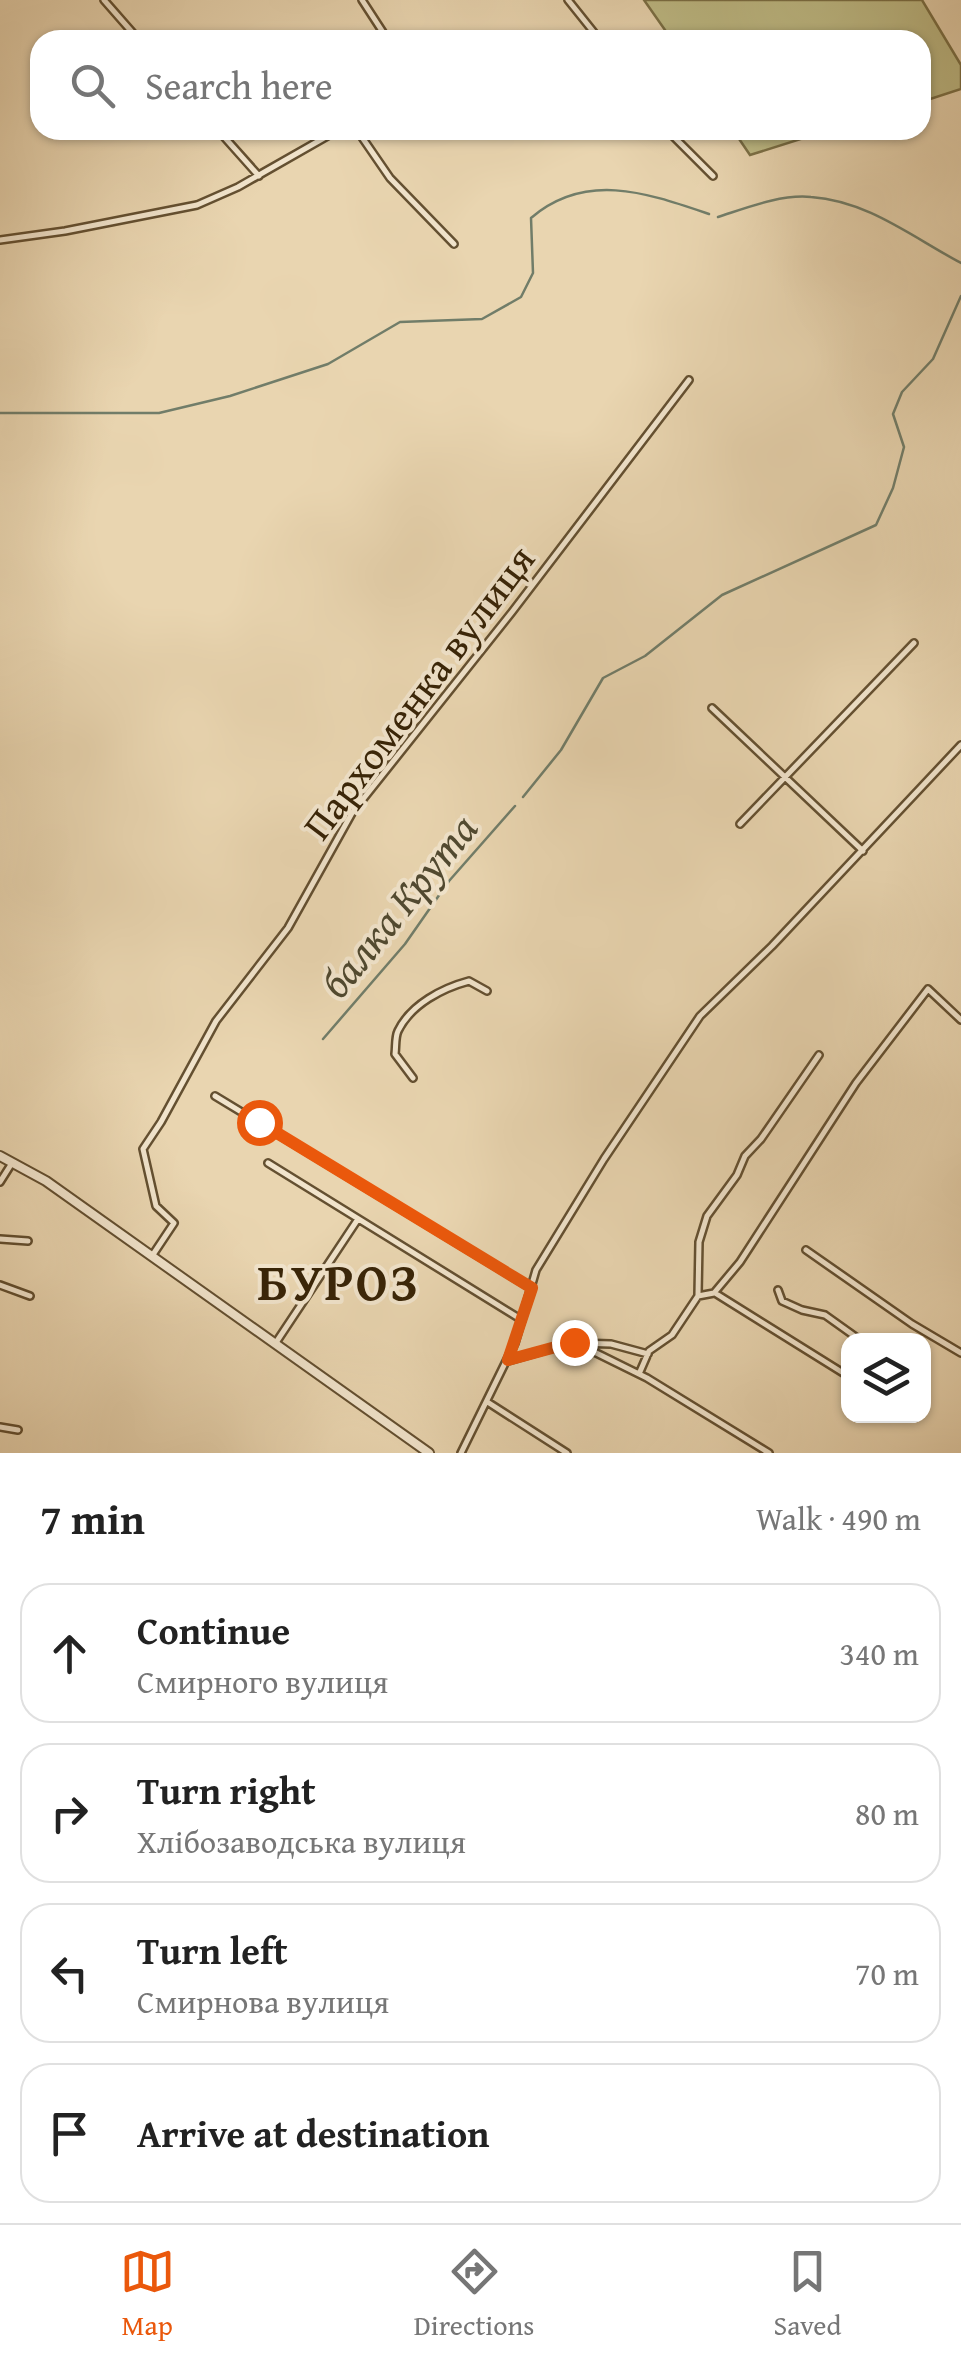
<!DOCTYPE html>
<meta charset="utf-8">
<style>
body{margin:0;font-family:"Gentium Book Plus",serif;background:#f2f2f2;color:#222}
.controls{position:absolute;right:30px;bottom:30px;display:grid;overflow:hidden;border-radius:20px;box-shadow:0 2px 8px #0004}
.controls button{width:90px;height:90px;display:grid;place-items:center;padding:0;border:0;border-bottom:2px solid #e0e0e0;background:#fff;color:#222;font:50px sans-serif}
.stop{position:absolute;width:30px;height:30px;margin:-22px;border:8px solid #ea580c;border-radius:50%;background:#fff}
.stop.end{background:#ea580c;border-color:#fff;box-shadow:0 2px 10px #0008}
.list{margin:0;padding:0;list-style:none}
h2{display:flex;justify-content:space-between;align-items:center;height:130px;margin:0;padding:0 40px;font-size:42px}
h2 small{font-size:32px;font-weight:400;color:#767676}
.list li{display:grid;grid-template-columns:65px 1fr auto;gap:30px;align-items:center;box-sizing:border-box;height:140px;margin:0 20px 20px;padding:0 20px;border:2px solid #e0e0e0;border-radius:30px}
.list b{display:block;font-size:38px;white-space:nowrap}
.list p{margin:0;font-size:32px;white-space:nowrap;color:#767676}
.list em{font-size:32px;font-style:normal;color:#767676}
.icon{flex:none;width:55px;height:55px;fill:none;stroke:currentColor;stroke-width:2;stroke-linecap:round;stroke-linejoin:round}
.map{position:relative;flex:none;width:961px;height:1453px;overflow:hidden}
.search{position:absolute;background:#fff;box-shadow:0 2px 8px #0004;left:30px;right:30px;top:30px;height:110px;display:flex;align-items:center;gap:25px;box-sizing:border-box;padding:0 35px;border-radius:30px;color:#767676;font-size:38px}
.sheet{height:770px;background:#fff}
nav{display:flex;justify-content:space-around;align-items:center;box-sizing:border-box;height:140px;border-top:2px solid #e0e0e0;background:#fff;font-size:28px;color:#767676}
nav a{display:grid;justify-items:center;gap:5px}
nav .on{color:#ea580c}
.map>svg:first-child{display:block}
</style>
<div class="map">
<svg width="961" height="1453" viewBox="0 0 961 1453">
<rect width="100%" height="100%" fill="#e9d5b0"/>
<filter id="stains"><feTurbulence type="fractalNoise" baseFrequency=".002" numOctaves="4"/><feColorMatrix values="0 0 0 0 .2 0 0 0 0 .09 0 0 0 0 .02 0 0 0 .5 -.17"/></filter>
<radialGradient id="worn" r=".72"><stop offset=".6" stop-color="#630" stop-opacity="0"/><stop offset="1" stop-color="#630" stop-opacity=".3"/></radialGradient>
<path fill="#bebb86" stroke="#7b7046" stroke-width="2.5" d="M644 0H922L961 65V89L921 102V40H672Z
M733 130H829L750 155Z"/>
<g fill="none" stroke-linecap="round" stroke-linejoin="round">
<path stroke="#717d69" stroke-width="2.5" d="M718 217C746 208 781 194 811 197 868 201 912 237 961 263
M0 413H159L230 396 328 364 400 322 482 319 521 297 533 273 531 218C586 171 647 193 709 214
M523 797 561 750 603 678 645 656 722 595 876 525 893 488 904 447 893 414 902 392 933 359 961 296
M323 1039 405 944 449 881 515 806"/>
<defs>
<path id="minor" d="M104 0 139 40
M362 0 388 40
M568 0 600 40
M218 130 259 176
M357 130 390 178 454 244
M667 130 713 176
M0 240 65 231 197 205 238 187 338 130
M712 708 863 851
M740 824 914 643
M413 1078 395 1054C396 1047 395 1037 398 1031 411 1004 443 988 469 981L487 991
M215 1096 531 1288
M268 1163 522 1320
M0 1182 12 1163
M0 1239 28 1241
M806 1250 912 1324 961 1353
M152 1256 174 1223 156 1206 143 1149 161 1122 216 1021 288 928 352 813 512 612 689 380
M0 1285 30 1296
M778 1290 782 1301 802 1310 825 1315 860 1340
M715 1293 848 1376
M698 1295 699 1242 707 1216 737 1175 745 1156 761 1139 819 1055
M577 1343 611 1344 648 1354
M275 1344 358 1219
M508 1361 574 1342 647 1378 769 1453
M639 1374 649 1351 672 1335 698 1296 714 1293 740 1262 856 1083 928 989 961 1020
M489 1403 567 1453
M0 1427 18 1430
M461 1453 515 1343 536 1270 604 1159 700 1016 772 946 961 745"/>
<path id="tertiary" d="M0 1156 46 1181 429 1453"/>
</defs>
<use href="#minor" stroke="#645031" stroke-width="10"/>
<use href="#tertiary" stroke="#645031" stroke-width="12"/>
<use href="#minor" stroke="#f1e4cc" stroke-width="5"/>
<use href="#tertiary" stroke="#f1e4cc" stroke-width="8"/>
</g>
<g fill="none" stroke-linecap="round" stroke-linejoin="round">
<path stroke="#ea580c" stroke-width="12" d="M259 1122 532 1288 508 1360 574 1342"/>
</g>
<g text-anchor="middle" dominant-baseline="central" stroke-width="8" stroke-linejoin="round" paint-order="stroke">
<g font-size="40" fill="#382407" stroke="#f1e4cc">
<text transform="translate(418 692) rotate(-53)">Пархоменка вулиця</text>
</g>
<g font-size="42" font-style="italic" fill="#504930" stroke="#f1e4cc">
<text transform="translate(398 905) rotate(-51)">балка Крута</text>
</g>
<g font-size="50" font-weight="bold" letter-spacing="2.5" fill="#382407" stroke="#f1e4cc">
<text x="339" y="1281">БУРОЗ</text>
</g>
</g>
<rect width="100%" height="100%" filter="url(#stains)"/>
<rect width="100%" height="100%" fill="url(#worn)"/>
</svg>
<div class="controls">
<button><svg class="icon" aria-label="layers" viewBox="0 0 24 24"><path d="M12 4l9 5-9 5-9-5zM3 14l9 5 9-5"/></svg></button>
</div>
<div class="stop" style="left:259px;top:1122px"></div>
<div class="stop end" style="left:574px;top:1342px"></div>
<div class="search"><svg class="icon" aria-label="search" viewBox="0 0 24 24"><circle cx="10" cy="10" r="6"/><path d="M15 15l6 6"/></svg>Search here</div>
</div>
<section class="sheet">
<h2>7 min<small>Walk · 490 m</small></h2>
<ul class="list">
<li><svg class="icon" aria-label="ahead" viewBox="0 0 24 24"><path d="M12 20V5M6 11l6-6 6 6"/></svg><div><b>Continue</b><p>Смирного вулиця</p></div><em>340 m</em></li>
<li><svg class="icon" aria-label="right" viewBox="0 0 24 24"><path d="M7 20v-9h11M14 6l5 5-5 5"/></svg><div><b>Turn right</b><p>Хлібозаводська вулиця</p></div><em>80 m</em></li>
<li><svg class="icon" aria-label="left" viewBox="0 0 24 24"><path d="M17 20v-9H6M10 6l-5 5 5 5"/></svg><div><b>Turn left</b><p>Смирнова вулиця</p></div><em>70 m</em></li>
<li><svg class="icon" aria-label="arrive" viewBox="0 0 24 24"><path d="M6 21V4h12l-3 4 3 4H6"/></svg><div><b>Arrive at destination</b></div></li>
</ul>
</section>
<nav>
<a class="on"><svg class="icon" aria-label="map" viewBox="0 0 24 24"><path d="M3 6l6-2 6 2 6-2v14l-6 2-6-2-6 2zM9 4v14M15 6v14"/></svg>Map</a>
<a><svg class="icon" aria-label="directions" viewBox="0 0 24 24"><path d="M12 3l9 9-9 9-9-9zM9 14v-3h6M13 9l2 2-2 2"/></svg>Directions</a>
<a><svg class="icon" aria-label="saved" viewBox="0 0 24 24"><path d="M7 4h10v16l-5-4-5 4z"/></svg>Saved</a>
</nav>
